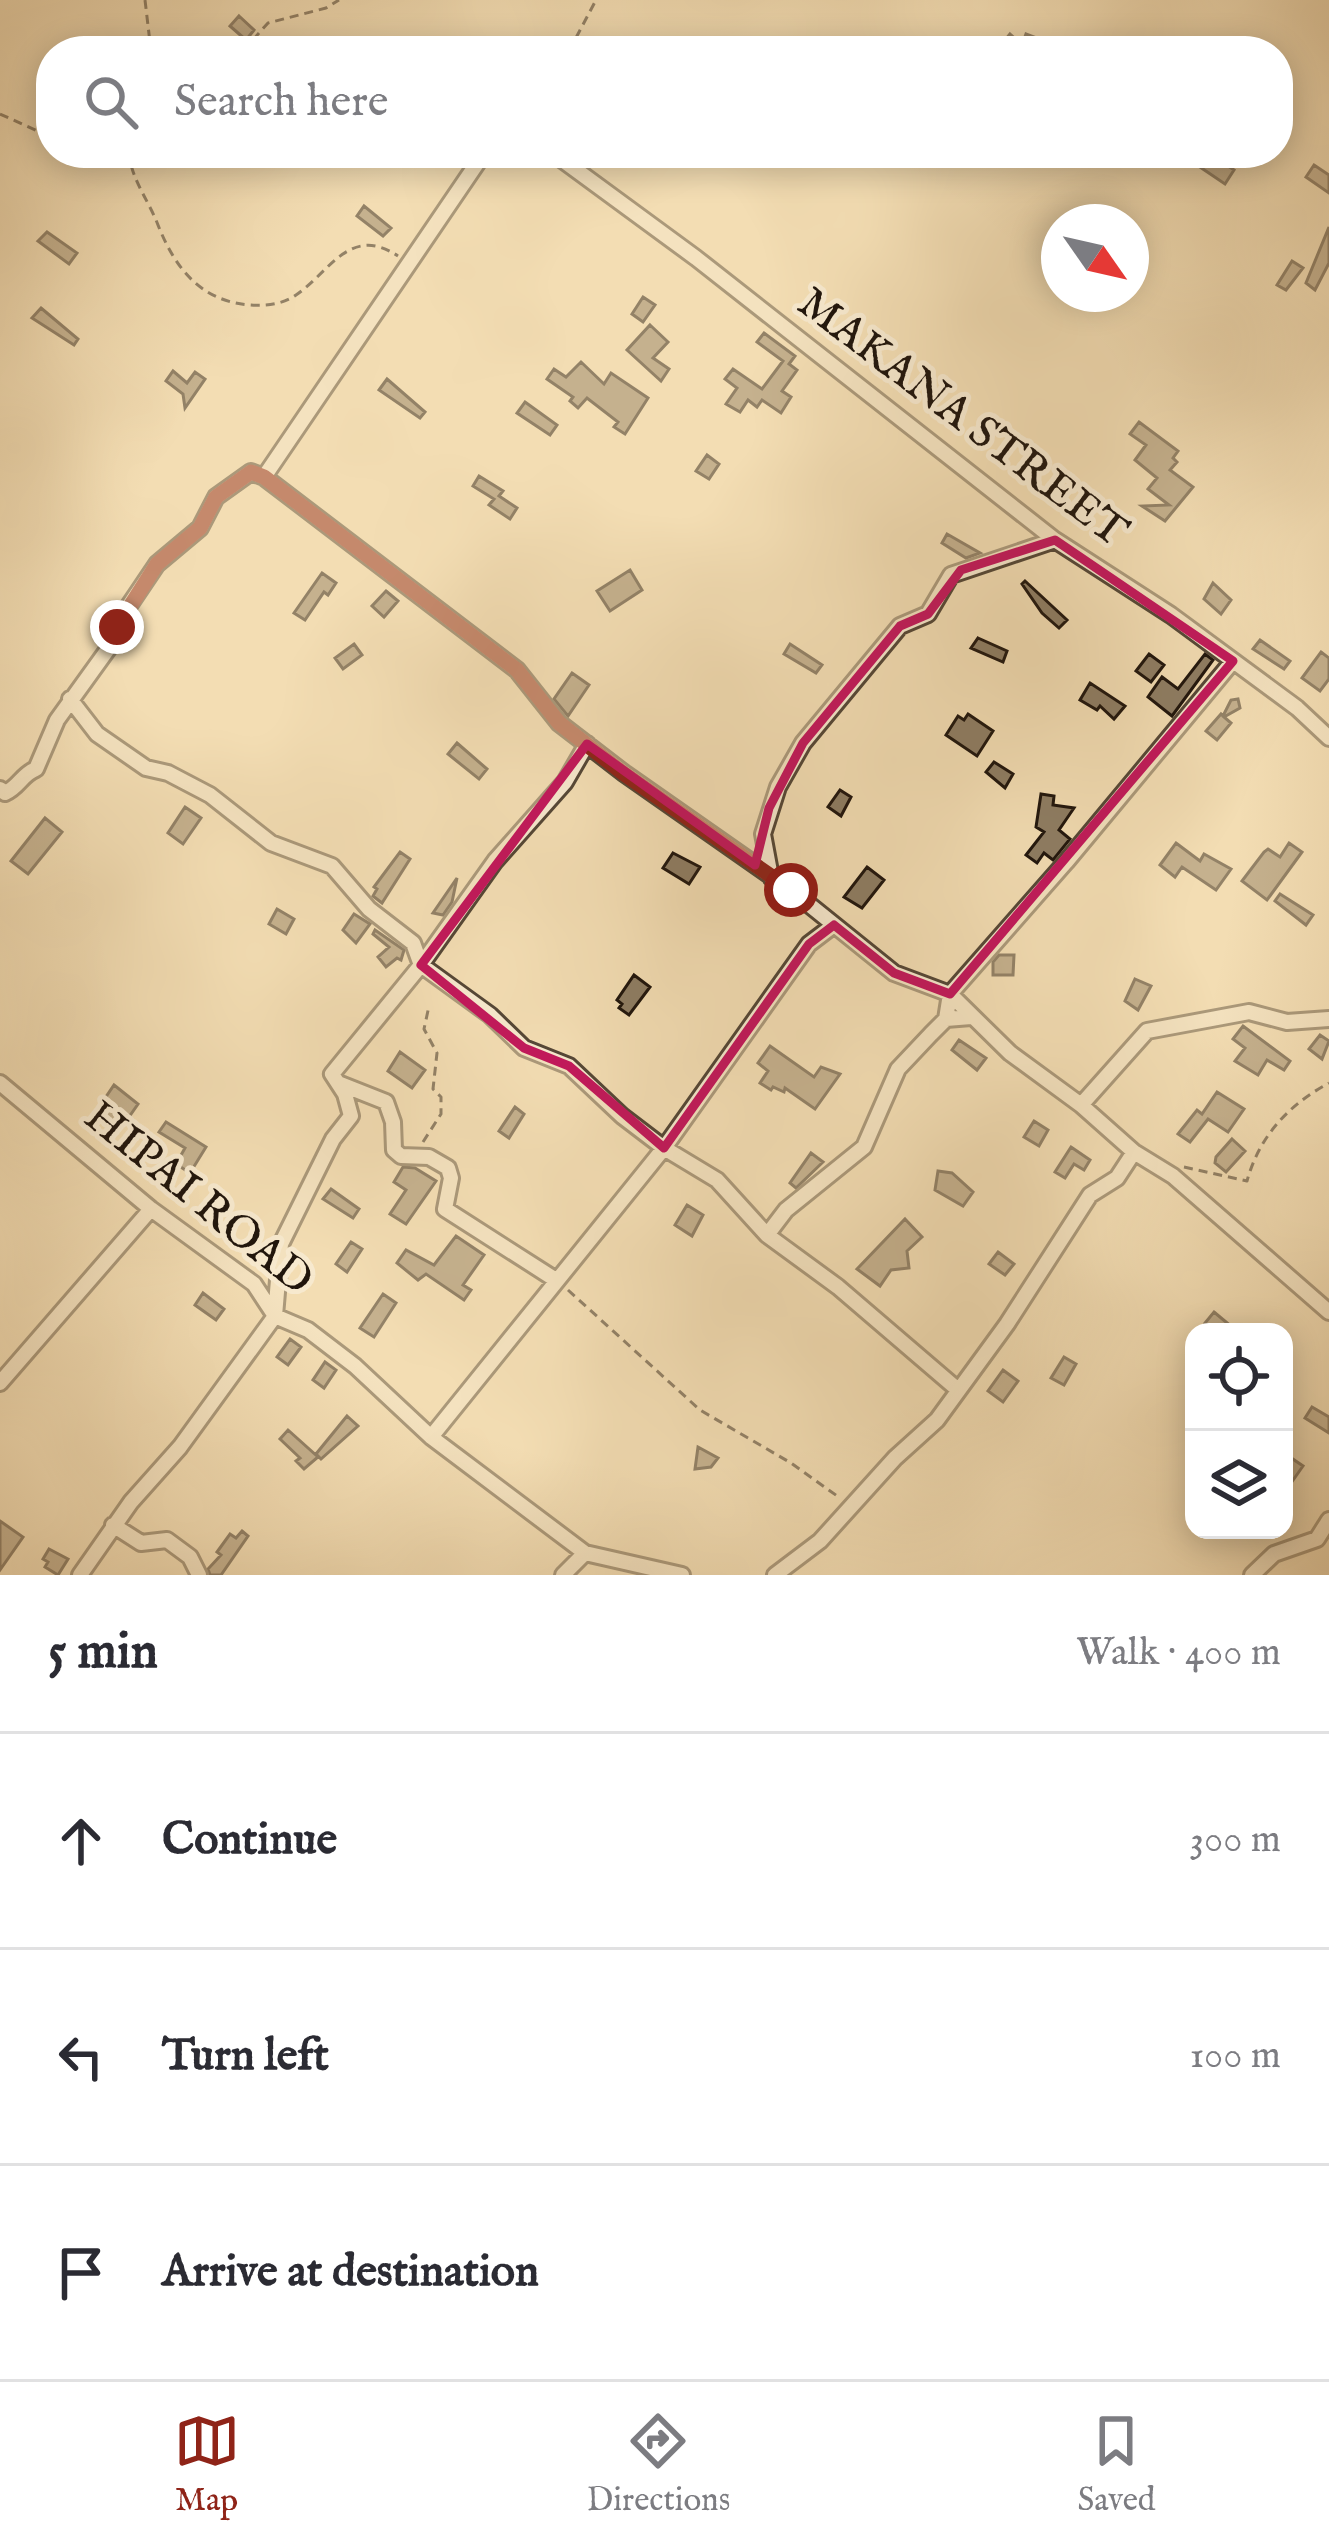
<!DOCTYPE html>
<meta charset="utf-8">
<style>
body{margin:0;font-family:"IM FELL English",serif;background:#f2f2f3;color:#2b2b33}
.controls{position:absolute;right:36px;bottom:36px;display:grid;overflow:hidden;border-radius:24px;box-shadow:0 6px 30px #0003}
.controls button{width:108px;height:108px;display:grid;place-items:center;padding:0;border:0;border-bottom:3px solid #e1e1e2;background:#fff;color:#2b2b33;font:60px sans-serif}
.compass{position:absolute;left:1041px;top:204px;width:108px;height:108px;border-radius:50%;background:#fff;box-shadow:0 6px 30px #0003;rotate:124deg}
.stop{position:absolute;width:36px;height:36px;margin:-27px;border:9px solid #8f2418;border-radius:50%;background:#fff}
.stop.end{background:#8f2418;border-color:#fff;box-shadow:0 3px 12px #0008}
.list{margin:0;padding:0;list-style:none}
h2{display:flex;justify-content:space-between;align-items:center;height:156px;margin:0;padding:0 48px;font-size:51px}
h2 small{font-size:39px;font-weight:400;color:#7c7c81}
.list li{display:grid;grid-template-columns:78px 1fr auto;gap:36px;align-items:center;box-sizing:border-box;height:216px;padding:0 48px;border-top:3px solid #e1e1e2}
.list b{display:block;font-size:45px;white-space:nowrap}
.list em{font-size:39px;font-style:normal;color:#7c7c81}
.icon{flex:none;width:66px;height:66px;fill:none;stroke:currentColor;stroke-width:2;stroke-linecap:round;stroke-linejoin:round}
.map{position:relative;flex:none;width:1329px;height:1575px;overflow:hidden}
.search{position:absolute;background:#fff;box-shadow:0 6px 30px #0003;left:36px;right:36px;top:36px;height:132px;display:flex;align-items:center;gap:30px;box-sizing:border-box;padding:0 42px;border-radius:48px;color:#7c7c81;font-size:45px}
.sheet{height:804px;background:#fff}
nav{display:flex;justify-content:space-around;align-items:center;box-sizing:border-box;height:168px;border-top:3px solid #e1e1e2;background:#fff;font-size:33px;color:#7c7c81}
nav a{display:grid;justify-items:center;gap:6px}
nav .on{color:#8f2418}
.map>svg:first-child{display:block}
</style>
<div class="map">
<svg width="1329" height="1575" viewBox="0 0 1329 1575">
<rect width="100%" height="100%" fill="#f3ddb3"/>
<filter id="stains"><feTurbulence type="fractalNoise" baseFrequency=".00167" numOctaves="4"/><feColorMatrix values="0 0 0 0 .2 0 0 0 0 .09 0 0 0 0 .02 0 0 0 .5 -.17"/></filter>
<radialGradient id="worn" r=".72"><stop offset=".6" stop-color="#630" stop-opacity="0"/><stop offset="1" stop-color="#630" stop-opacity=".3"/></radialGradient>
<path fill="#8e7d63" stroke="#20150c" stroke-width="3" d="M239 16 254 30 246 40 230 26Z
M1010 34 1022 45 1026 34 1039 39 1029 51H996Z
M1209 153 1234 170 1225 184 1200 167Z
M1314 165 1329 175V193L1306 177Z
M364 206 391 228 383 236 357 216Z
M1329 227V263L1315 290 1306 283Z
M47 232 77 253 69 264 38 241Z
M1292 261 1303 268 1286 290 1277 285Z
M643 297 655 305 643 322 632 314Z
M41 308 78 339 74 345 32 318Z
M650 325 668 342 653 358 669 369 661 381 627 350Z
M764 333 795 356 789 364 797 370 782 391 791 397 781 413 762 400 757 407 748 400 740 412 726 404 737 388 725 379 733 369 762 389 783 361 757 342Z
M581 362 604 384 611 373 648 398 625 434 614 427 618 422 587 398 578 408 570 401 573 397 547 379 554 369 566 377Z
M173 371 187 383 195 372 205 379 185 408 183 394 166 381Z
M387 379 425 412 420 418 379 390Z
M525 402 557 425 550 435 517 413Z
M1139 422 1178 451 1173 458 1177 462 1170 470 1193 487 1165 521 1142 506 1169 505 1148 489 1157 478 1135 460 1146 445 1130 434Z
M707 455 719 464 709 479 696 471Z
M479 476 503 491 499 496 517 508 510 519 489 505 494 499 473 486Z
M947 534 980 553 966 558 942 543Z
M630 570 642 590 610 611 597 591Z
M322 573 336 583 328 595 324 592 305 620 294 613Z
M1025 581 1067 620 1059 628 1042 613 1022 584Z
M1213 583 1231 600 1221 614 1204 599Z
M386 591 398 601 384 617 372 606Z
M978 638 1007 651 1003 662 971 648Z
M1260 640 1290 661 1284 669 1253 649Z
M354 644 362 655 343 669 335 658Z
M790 644 822 665 816 673 784 654Z
M1321 652 1329 658V679L1320 691 1302 678Z
M1149 654 1164 665 1151 682 1136 671Z
M1205 654 1213 660 1172 716 1148 697 1162 677 1178 689Z
M572 673 589 685 568 716 554 699Z
M1090 683 1125 706 1114 719 1100 706 1097 710 1080 700Z
M1238 699 1240 708 1224 717 1231 723 1217 740 1206 731 1221 714 1223 716 1231 700Z
M968 714 993 731 977 756 946 735 958 716 964 720Z
M457 743 487 769 479 779 448 754Z
M994 762 1013 774 1005 788 986 772Z
M840 790 851 797 841 816 828 807Z
M1041 794 1054 796 1053 805 1074 808 1059 830 1070 839 1053 860 1044 853 1037 863 1026 855 1044 832 1036 827Z
M185 807 201 818 183 844 168 833Z
M45 818 62 832 28 874 11 861Z
M1176 843 1200 861 1204 854 1231 869 1216 890 1182 867 1175 877 1160 865Z
M1289 843 1302 852 1267 900 1242 881 1264 852 1268 849 1280 857Z
M400 852 410 859 382 903 373 896 377 889 374 887Z
M673 853 700 867 689 884 663 868Z
M867 867 884 880 862 908 844 897Z
M457 878 452 902 443 915 433 913Z
M1280 894 1313 915 1306 925 1275 901Z
M277 909 294 919 286 934 269 924Z
M354 914 370 924 356 943 343 930Z
M375 930 404 950 401 960 397 958 386 967 378 957 389 947 373 934Z
M999 955H1014L1013 975H993V962Z
M634 975 650 987 629 1015 619 1008 622 1004 617 1000Z
M1135 979 1151 986 1138 1010 1125 1001Z
M1243 1026 1290 1061 1284 1070 1267 1060 1258 1075 1235 1061 1245 1048 1233 1039Z
M1320 1035 1329 1041 1322 1059 1309 1049Z
M959 1040 986 1058 977 1070 952 1050Z
M770 1046 814 1077 821 1067 840 1074 815 1109 785 1088 784 1092 773 1087 771 1090 760 1083 768 1071 758 1063Z
M400 1052 425 1070 412 1088 388 1071Z
M114 1085 138 1104 122 1127 97 1110Z
M1217 1092 1244 1109 1228 1132 1208 1119 1190 1142 1178 1134 1197 1110 1202 1114Z
M515 1107 524 1114 509 1138 499 1131Z
M1034 1121 1048 1130 1039 1146 1024 1137Z
M166 1122 206 1147 190 1173 176 1164 185 1148 159 1132Z
M1232 1139 1245 1151 1226 1172 1215 1163 1216 1157Z
M1071 1147 1090 1160 1084 1170 1074 1164 1065 1178 1055 1172Z
M811 1153 823 1162 796 1188 790 1183Z
M403 1167 415 1168 436 1181 406 1224 390 1214 406 1190 394 1182Z
M938 1171 952 1173 973 1192 963 1206 935 1190Z
M331 1189 359 1209 353 1218 323 1199Z
M687 1205 703 1215 692 1236 675 1225Z
M905 1219 922 1237 907 1251 909 1268 891 1270 880 1286 857 1269Z
M456 1236 484 1255 463 1285 471 1290 464 1300 426 1274 418 1280 397 1263 406 1250 434 1265Z
M351 1242 362 1249 347 1272 336 1264Z
M998 1252 1014 1264 1005 1275 989 1264Z
M203 1293 224 1309 216 1320 195 1305Z
M383 1294 396 1303 374 1337 360 1328Z
M1214 1312 1238 1332H1216L1205 1323Z
M290 1339 301 1347 288 1365 277 1357Z
M1064 1357 1076 1364 1064 1385 1051 1378Z
M325 1362 336 1370 324 1388 313 1380Z
M1003 1370 1018 1381 1003 1402 988 1391Z
M1312 1407 1329 1417V1433L1305 1418Z
M347 1416 358 1426 321 1459 316 1454Z
M288 1430 318 1457 304 1469 296 1461 300 1458 280 1439Z
M698 1447 718 1458 711 1467 695 1469Z
M1284 1453 1303 1466 1284 1493Z
M0 1521 23 1537 0 1570Z
M242 1531 248 1536 221 1575H210L208 1569 221 1555 217 1552 230 1534 236 1538Z
M49 1549 68 1559 58 1575 45 1567 48 1562 43 1559Z"/>
<g fill="none" stroke-linecap="round" stroke-linejoin="round">
<defs>
<path id="street" d="M489 153 480 159 264 477 517 670 559 723 624 773 791 890 894 973 950 994 1010 1053 1081 1105 1134 1152 1173 1176 1329 1312
M553 153 696 258 1055 540 1171 615 1297 708 1329 738
M70 699 97 734 146 768 168 773 210 795 271 843 332 866 369 909 413 943 421 965 495 861 565 782 587 744
M0 789 5 793C19 787 22 774 36 769L57 720 111 645 126 610 157 564 200 528 216 497 251 472 264 477
M771 877 763 834 778 787 803 743 900 626 928 614 951 575 1055 540
M946 1019 950 994 1066 862 1233 661
M0 1083 151 1209 254 1284 275 1316 308 1330 355 1366 431 1437 585 1553 682 1575
M338 1083 386 1102 393 1122 394 1150 401 1156 429 1157 448 1168 451 1178 445 1209 556 1280
M1081 1105 1147 1031 1249 1012 1287 1022 1329 1019
M767 1235 838 1287 957 1389
M0 1383 151 1209
M431 1437 664 1148 809 944 834 925
M113 1525 141 1543 167 1540 190 1557 199 1575
M80 1575 131 1502 180 1447 275 1316 281 1244 333 1139 351 1116 345 1094 332 1074 421 965 490 1015 524 1048 569 1066 622 1116 664 1148 717 1180 767 1235 786 1210 864 1147 898 1069 931 1034 946 1019 971 1017
M563 1575 585 1553
M775 1575 820 1541 895 1458 937 1420 1007 1324 1090 1195 1117 1178 1134 1152
M1252 1575 1274 1554 1317 1539 1329 1520"/>
</defs>
<use href="#street" stroke="#554736" stroke-width="20"/>
<path stroke="#20150c" stroke-width="3" stroke-dasharray="9 6" stroke-linecap="butt" d="M145 0 151 51
M243 51 268 23 326 8 339 0
M569 51 596 0
M0 114 51 137
M138 153 131 165C137 187 150 204 158 225 175 268 201 302 251 305 267 306 283 304 296 295 330 272 350 224 398 256
M423 1142 441 1114V1097L433 1089 437 1053 424 1029 429 1006
M1184 1167 1247 1181C1259 1137 1288 1105 1329 1083
M568 1290 700 1410 791 1463 840 1498"/>
<use href="#street" stroke="#f7e9ce" stroke-width="14"/>
</g>
<g fill="none" stroke-linecap="round" stroke-linejoin="round">
<path stroke="#8f2418" stroke-width="15" d="M117 627 157 564 200 528 216 497 251 472 264 477 517 670 559 723 623 773 791 890"/>
</g>
<path d="M0 0H1329V1575H0ZM1055 540 1233 661 950 994 894 973 834 925 809 944 664 1148 569 1066 524 1048 421 965 587 744 755 865 769 808 803 743 900 626 928 614 961 570Z" fill="#f3ddb3" fill-opacity=".55" fill-rule="evenodd"/>
<path fill="none" stroke="#c2185b" stroke-width="9" stroke-linejoin="round" d="M1055 540 1233 661 950 994 894 973 834 925 809 944 664 1148 569 1066 524 1048 421 965 587 744 755 865 769 808 803 743 900 626 928 614 961 570Z"/>
<g text-anchor="middle" dominant-baseline="central" stroke-width="10" stroke-linejoin="round" paint-order="stroke">
<g font-size="45" fill="#20150c" stroke="#f7e9ce">
<text transform="translate(962 418) rotate(37)">MAKANA STREET</text>
<text transform="translate(198 1199) rotate(39)">HIPAI ROAD</text>
</g>
</g>
<rect width="100%" height="100%" filter="url(#stains)"/>
<rect width="100%" height="100%" fill="url(#worn)"/>
</svg>
<div class="controls">
<button><svg class="icon" aria-label="locate" viewBox="0 0 24 24"><circle cx="12" cy="12" r="6"/><path d="M12 2v4M12 18v4M2 12h4M18 12h4"/></svg></button>
<button><svg class="icon" aria-label="layers" viewBox="0 0 24 24"><path d="M12 4l9 5-9 5-9-5zM3 14l9 5 9-5"/></svg></button>
</div>
<svg class="compass" viewBox="-18 -18 36 36"><path d="M0-13l5 13h-10z" fill="#e53935"/><path d="M0 13l5-13h-10z" fill="#7c7c81"/></svg>
<div class="stop" style="left:791px;top:890px"></div>
<div class="stop end" style="left:117px;top:627px"></div>
<div class="search"><svg class="icon" aria-label="search" viewBox="0 0 24 24"><circle cx="10" cy="10" r="6"/><path d="M15 15l6 6"/></svg>Search here</div>
</div>
<section class="sheet">
<h2>5 min<small>Walk · 400 m</small></h2>
<ul class="list">
<li><svg class="icon" aria-label="ahead" viewBox="0 0 24 24"><path d="M12 20V5M6 11l6-6 6 6"/></svg><div><b>Continue</b></div><em>300 m</em></li>
<li><svg class="icon" aria-label="left" viewBox="0 0 24 24"><path d="M17 20v-9H6M10 6l-5 5 5 5"/></svg><div><b>Turn left</b></div><em>100 m</em></li>
<li><svg class="icon" aria-label="arrive" viewBox="0 0 24 24"><path d="M6 21V4h12l-3 4 3 4H6"/></svg><div><b>Arrive at destination</b></div></li>
</ul>
</section>
<nav>
<a class="on"><svg class="icon" aria-label="map" viewBox="0 0 24 24"><path d="M3 6l6-2 6 2 6-2v14l-6 2-6-2-6 2zM9 4v14M15 6v14"/></svg>Map</a>
<a><svg class="icon" aria-label="directions" viewBox="0 0 24 24"><path d="M12 3l9 9-9 9-9-9zM9 14v-3h6M13 9l2 2-2 2"/></svg>Directions</a>
<a><svg class="icon" aria-label="saved" viewBox="0 0 24 24"><path d="M7 4h10v16l-5-4-5 4z"/></svg>Saved</a>
</nav>
